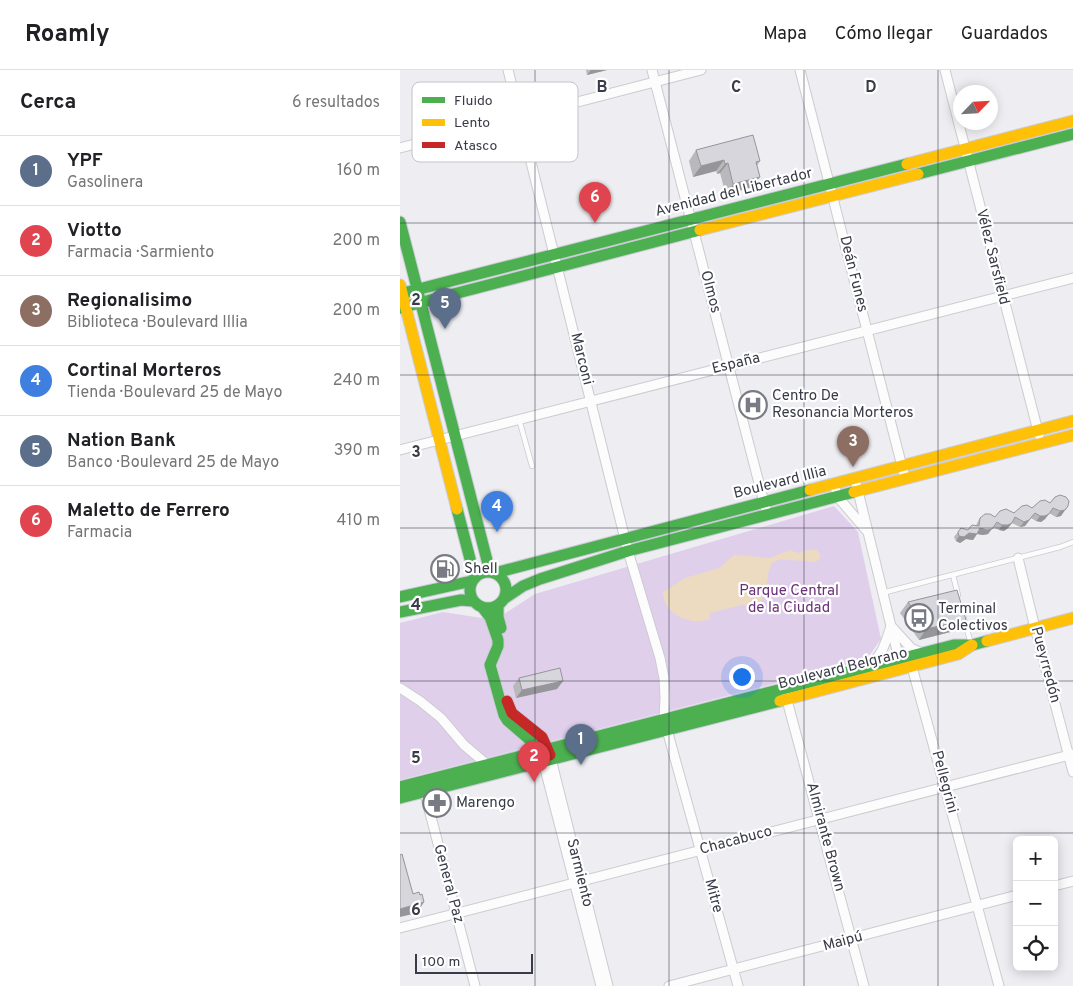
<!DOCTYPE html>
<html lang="es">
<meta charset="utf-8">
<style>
body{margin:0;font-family:Overpass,sans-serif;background:#f2f2f2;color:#202124}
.controls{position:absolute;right:15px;bottom:15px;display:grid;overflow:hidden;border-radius:8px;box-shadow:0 2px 12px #0003}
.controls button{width:45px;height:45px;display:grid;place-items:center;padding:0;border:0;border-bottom:1px solid #e0e0e0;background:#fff;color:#202124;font:25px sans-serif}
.compass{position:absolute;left:553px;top:15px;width:45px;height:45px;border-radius:50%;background:#fff;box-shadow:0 2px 12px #0003;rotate:65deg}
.scale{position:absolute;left:15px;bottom:12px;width:118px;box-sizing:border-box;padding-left:5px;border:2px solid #393c48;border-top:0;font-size:14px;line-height:18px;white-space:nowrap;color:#393c48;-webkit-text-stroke:4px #fff;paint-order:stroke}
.you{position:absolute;left:341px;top:606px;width:18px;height:18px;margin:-12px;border:4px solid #fff;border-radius:50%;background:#1a73e8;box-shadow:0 0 0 8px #1a73e833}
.badge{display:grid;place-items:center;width:32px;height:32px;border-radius:50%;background:#db2777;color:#fff;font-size:16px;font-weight:700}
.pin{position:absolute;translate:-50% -41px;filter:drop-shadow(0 1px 2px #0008)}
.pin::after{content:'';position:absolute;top:26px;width:18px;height:15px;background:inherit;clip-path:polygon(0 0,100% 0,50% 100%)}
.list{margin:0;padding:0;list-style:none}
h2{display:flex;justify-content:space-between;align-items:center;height:65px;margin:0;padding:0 20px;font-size:21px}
h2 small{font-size:16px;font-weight:400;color:#757577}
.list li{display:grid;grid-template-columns:32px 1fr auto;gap:15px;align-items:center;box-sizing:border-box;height:70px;padding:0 20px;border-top:1px solid #e0e0e0}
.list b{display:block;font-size:19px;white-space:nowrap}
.list p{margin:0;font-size:16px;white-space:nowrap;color:#757577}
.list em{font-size:16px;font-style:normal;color:#757577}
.icon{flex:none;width:28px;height:28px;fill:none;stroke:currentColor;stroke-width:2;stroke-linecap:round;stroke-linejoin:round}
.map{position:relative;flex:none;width:673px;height:916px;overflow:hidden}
header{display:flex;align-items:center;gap:30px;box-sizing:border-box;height:70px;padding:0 25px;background:#fff;border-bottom:1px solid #e0e0e0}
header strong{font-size:24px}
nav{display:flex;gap:28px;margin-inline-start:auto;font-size:18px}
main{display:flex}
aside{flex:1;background:#fff}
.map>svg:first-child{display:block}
</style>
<header>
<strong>Roamly</strong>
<nav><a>Mapa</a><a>Cómo llegar</a><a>Guardados</a></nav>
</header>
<main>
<aside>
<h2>Cerca<small>6 resultados</small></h2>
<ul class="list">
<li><span class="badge" style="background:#5c6f8a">1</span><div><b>YPF</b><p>Gasolinera</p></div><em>160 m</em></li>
<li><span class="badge" style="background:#e0444e">2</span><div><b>Viotto</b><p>Farmacia · Sarmiento</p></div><em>200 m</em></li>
<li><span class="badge" style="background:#8d6e63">3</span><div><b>Regionalisimo</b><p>Biblioteca · Boulevard Illia</p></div><em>200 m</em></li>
<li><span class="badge" style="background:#3f7fe0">4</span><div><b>Cortinal Morteros</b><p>Tienda · Boulevard 25 de Mayo</p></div><em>240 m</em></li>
<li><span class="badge" style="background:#5c6f8a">5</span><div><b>Nation Bank</b><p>Banco · Boulevard 25 de Mayo</p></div><em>390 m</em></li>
<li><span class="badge" style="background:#e0444e">6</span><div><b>Maletto de Ferrero</b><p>Farmacia</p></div><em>410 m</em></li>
</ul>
</aside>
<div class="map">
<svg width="673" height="916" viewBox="0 0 673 916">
<rect width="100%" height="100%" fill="#ededf2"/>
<path fill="#e0cfeb" d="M434 436 458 462 481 569 466 590 0 710V553L43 542 95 550 135 524Z"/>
<path fill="#ecdac1" d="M389 480 399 483 407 480H417L420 485V489L415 492C404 490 392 491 380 489L372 493 369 499 365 524 354 542 349 544 345 534 310 543V549C291 556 263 545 263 522L285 508 319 498 334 485 371 488Z"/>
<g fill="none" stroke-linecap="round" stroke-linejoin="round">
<defs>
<path id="lane" d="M119 349 132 396
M553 505 558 525
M482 523 660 477 673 472
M563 545 571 574"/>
<path id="street" d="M108 0 228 481 260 588 264 608 265 628 264 649 338 916
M252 0 367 444
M400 0 505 408
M545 0 639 365
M0 78 301 0
M0 380 673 208
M455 409 499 589 512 597 599 916
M436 421 437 426 466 460
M618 488 635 558 673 702
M469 596C483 584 485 574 491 556L511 578 522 583
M0 618 20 631 41 648 64 675 90 697
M385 623 464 916
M151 689 208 916
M143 691 201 916
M23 716 75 916
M654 816 673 811
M0 858 673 684
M269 916 617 825"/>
<path id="fast" d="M518 104 673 64
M0 152 90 502
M0 224 507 94
M0 238 300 160
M57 439 75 508
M70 520a18 18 0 1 1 36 0a18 18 0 1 1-36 0Z
M95 503 410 420
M0 527 72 511
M105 528 123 516 140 509 228 481 454 422
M98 536V547L101 558
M83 538 90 547 98 570V576L90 595 104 645 107 650 137 676 141 687
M0 542 61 530 73 531
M0 717 554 575H572L587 571
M0 728 380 631"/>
<path id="slow" d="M507 94 673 51
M300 160 518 104
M0 215 57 439
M410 420 673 351
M454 422 673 365
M587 571 673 548
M380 631 558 584 572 575"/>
<path id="jam" d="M107 631 112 643 142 667 150 685"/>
</defs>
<use href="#lane" stroke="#cbcbd0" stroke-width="6"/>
<use href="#street" stroke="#cbcbd0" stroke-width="11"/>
<use href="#fast" stroke="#cacbd7" stroke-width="13"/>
<use href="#slow" stroke="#cacbd7" stroke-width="13"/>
<use href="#jam" stroke="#cacbd7" stroke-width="13"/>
<use href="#lane" stroke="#fcfcfd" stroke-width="4.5"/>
<use href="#street" stroke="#fcfcfd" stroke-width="9"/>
<use href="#fast" stroke="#4caf50" stroke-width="11"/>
<use href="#slow" stroke="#ffc107" stroke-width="11"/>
<use href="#jam" stroke="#c62828" stroke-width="11"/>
</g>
<path fill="#b8b8bd" d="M186 0H207L187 5Z
M296 80 360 91 357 96 352 117 326 125 320 103 317 104 316 101 293 107 289 91Z
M655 427 661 446 656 447 649 443 645 449 641 452 636 451 631 448 625 456 620 457 612 453 608 458 604 461 599 460 593 457 588 464 583 465 577 464 573 470 566 469 560 473 556 471 554 467 561 458 568 460 576 456 577 453 580 448 595 447 632 438 650 433Z
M508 532 558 560 519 570 500 543Z
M119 608 163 611 157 619 116 628 113 616Z"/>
<path fill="#96969a" d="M191 0H207L187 5Z
M324 90 316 101 293 107 301 96Z
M328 93 320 103 317 104 325 94Z
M360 107 352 117 326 125 333 114Z
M668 436 661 446 656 447 660 441Z
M635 443 625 456 620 457 624 452Z
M649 444 645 449 641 452 636 451 640 446Z
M597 452 588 464 583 465 577 464 580 458Z
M612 453 608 458 604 461 599 460 602 455Z
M569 463 577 464 573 470 566 469 560 473 556 471 559 466Z
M566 550 558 560 519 570 526 559Z
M163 611 157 619 116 628 122 620Z
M24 832 17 843 0 847V839Z"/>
<path fill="#d6d6dc" stroke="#96969a" d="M353 65 360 91 356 92 360 107 333 114 328 93 325 94 324 90 301 96 296 80Z
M660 425 666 427 669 431 668 436 665 440 660 441 653 438 649 444 645 446H640L635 443 629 450 624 452 615 447 612 453 608 455H602L597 452 592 459 587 460 580 458 577 464 569 463 564 467 559 466 558 462 561 458 568 460 572 455 579 456 580 448 585 444H590L595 447 600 441 606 439 614 443 622 436 627 435 632 438 640 431 645 430 650 433 655 427Z
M557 520 566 550 526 559 508 532Z
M160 598 163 611 122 620 119 608Z
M2 784 13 824 19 822 20 825 22 824 24 832 0 839V785Z"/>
<path fill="none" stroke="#393c48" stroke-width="1" stroke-opacity="0.55" d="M135 0V916M269 0V916M404 0V916M538 0V916M0 153H673M0 305H673M0 458H673M0 611H673M0 763H673"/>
<defs>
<symbol id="hospital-ring" viewBox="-11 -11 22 22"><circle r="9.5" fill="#fff" stroke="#787a84" stroke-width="1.5"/><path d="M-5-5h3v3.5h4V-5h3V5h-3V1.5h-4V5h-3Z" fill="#787a84"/></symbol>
<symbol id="fuel-ring" viewBox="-11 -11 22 22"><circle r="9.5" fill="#fff" stroke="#787a84" stroke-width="1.5"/><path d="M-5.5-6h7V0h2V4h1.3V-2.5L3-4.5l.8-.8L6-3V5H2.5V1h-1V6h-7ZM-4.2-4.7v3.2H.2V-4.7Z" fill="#787a84"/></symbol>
<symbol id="bus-ring" viewBox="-11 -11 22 22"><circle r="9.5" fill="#fff" stroke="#787a84" stroke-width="1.5"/><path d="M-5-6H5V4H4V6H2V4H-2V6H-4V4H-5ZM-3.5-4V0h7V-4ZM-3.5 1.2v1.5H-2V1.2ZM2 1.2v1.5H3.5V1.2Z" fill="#787a84"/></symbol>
<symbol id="pharmacy-ring" viewBox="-11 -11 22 22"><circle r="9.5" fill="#fff" stroke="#787a84" stroke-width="1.5"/><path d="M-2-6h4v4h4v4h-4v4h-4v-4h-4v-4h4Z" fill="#787a84"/></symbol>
</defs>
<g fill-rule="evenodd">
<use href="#hospital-ring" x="337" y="319" width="32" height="32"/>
<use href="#fuel-ring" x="29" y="483" width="32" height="32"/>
<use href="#bus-ring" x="503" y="532" width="32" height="32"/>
<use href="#pharmacy-ring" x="21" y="717" width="32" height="32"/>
</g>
<g text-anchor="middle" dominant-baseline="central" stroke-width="4.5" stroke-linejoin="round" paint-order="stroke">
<g font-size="15" fill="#393c48" stroke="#fff">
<text transform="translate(334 123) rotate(-14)">Avenidad del Libertador</text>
<text transform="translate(592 187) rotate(76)">Vélez Sarsfield</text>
<text transform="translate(453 204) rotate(76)">Deán Funes</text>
<text transform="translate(310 222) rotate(75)">Olmos</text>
<text transform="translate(181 289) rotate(76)">Marconi</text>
<text transform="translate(336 294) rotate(-14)">España</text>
<text transform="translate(380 413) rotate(-14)">Boulevard Illia</text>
<text transform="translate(645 595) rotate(75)">Pueyrredón</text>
<text transform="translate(443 599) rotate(-14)">Boulevard Belgrano</text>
<text transform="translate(544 712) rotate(75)">Pellegrini</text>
<text transform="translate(425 767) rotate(75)">Almirante Brown</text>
<text transform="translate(336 771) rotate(-15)">Chacabuco</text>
<text transform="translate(179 803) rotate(76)">Sarmiento</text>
<text transform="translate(48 814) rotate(75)">General Paz</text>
<text transform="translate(313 826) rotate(75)">Mitre</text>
<text transform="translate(443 872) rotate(-15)">Maipú</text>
</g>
<g font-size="15" fill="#393c48" stroke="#fff" text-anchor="start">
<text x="372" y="326">Centro De<tspan x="372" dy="17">Resonancia Morteros</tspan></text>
<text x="64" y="499">Shell</text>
<text x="538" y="539">Terminal<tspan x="538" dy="17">Colectivos</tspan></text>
<text x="56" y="733">Marengo</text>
</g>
<g font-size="15" fill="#692f77" stroke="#fff">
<text x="389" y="521">Parque Central<tspan x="389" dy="17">de la Ciudad</tspan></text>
</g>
</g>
<rect x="12" y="12" width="166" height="80" rx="8" fill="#fff" stroke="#c4c4c8" stroke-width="1"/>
<rect x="22" y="27" width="23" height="6" fill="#4caf50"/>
<rect x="22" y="49" width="23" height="7" fill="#ffc107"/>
<rect x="22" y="72" width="23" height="6" fill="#c62828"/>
<g font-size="14" fill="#393c48">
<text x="54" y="35">Fluido</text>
<text x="54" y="57">Lento</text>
<text x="54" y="80">Atasco</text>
</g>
<g font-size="16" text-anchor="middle" font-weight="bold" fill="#393c48" stroke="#fff" stroke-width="4.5" stroke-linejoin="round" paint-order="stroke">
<text x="202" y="22">B</text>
<text x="336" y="22">C</text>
<text x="471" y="22">D</text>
<text x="16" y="235">2</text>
<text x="16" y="387">3</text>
<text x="16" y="540">4</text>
<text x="16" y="693">5</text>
<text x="16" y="845">6</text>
</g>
</svg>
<div class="controls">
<button>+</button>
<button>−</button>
<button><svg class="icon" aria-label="locate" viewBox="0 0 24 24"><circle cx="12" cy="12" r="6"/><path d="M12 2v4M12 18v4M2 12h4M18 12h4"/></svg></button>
</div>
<svg class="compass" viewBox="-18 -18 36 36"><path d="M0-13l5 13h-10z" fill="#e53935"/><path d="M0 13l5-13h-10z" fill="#757577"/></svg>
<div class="scale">100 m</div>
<div class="you"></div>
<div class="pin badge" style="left:181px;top:695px;background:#5c6f8a">1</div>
<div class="pin badge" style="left:134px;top:712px;background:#e0444e">2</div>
<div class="pin badge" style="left:453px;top:397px;background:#8d6e63">3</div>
<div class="pin badge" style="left:97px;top:462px;background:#3f7fe0">4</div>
<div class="pin badge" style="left:45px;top:259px;background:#5c6f8a">5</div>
<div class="pin badge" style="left:195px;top:153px;background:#e0444e">6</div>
</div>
</main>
